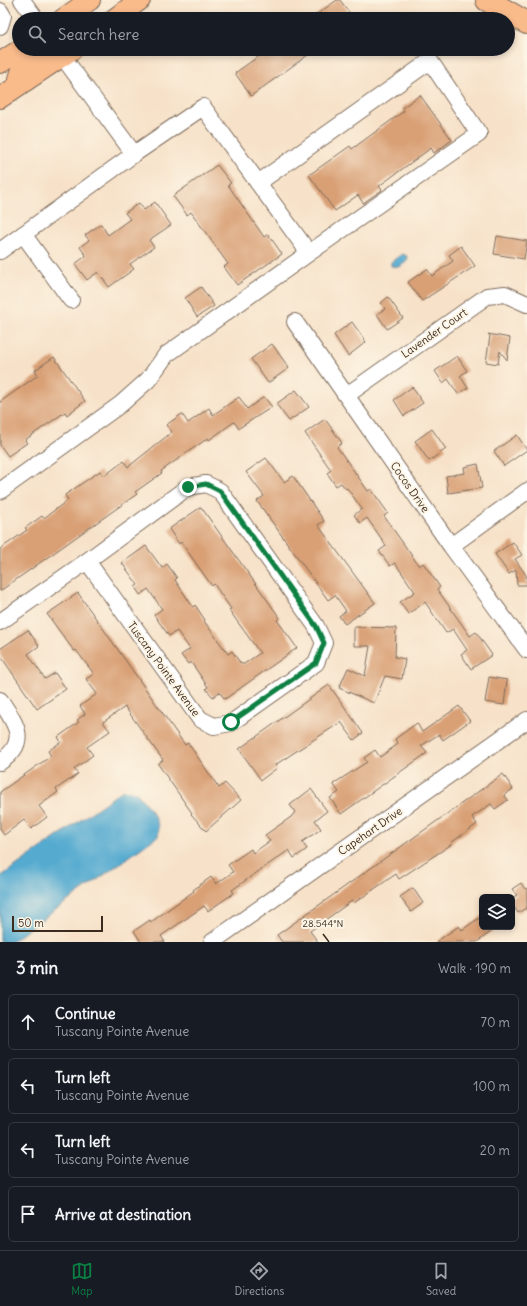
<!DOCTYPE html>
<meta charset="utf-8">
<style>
body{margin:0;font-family:Delius,sans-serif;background:#242831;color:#f1f3f6}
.controls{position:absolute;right:12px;bottom:12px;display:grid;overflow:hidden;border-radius:6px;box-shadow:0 2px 6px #0003}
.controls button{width:36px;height:36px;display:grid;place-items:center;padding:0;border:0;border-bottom:1px solid #363941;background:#171b24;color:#f1f3f6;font:20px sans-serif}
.scale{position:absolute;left:12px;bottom:10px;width:91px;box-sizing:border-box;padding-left:4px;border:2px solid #3b2a1e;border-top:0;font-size:11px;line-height:14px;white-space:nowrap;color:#3b2a1e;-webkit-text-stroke:3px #fcf5e5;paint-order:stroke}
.stop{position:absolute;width:12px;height:12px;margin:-9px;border:3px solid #0b8043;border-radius:50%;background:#fff}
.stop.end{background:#0b8043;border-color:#fff;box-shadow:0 1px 4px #0008}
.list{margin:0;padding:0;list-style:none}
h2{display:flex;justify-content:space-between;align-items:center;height:52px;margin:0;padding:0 16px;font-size:17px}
h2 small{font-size:13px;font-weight:400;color:#9ea1a6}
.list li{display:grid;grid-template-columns:26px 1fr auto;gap:12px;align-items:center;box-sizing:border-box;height:56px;margin:0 8px 8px;padding:0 8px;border:1px solid #363941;border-radius:6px}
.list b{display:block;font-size:15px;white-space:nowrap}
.list p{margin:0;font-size:13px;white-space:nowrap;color:#9ea1a6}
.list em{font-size:13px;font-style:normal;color:#9ea1a6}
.icon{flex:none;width:22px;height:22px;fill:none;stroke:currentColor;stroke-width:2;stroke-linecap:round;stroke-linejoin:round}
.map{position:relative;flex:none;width:527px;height:942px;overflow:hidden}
.search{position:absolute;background:#171b24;box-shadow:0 2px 6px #0003;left:12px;right:12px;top:12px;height:44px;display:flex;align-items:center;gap:10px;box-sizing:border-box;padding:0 14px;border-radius:22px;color:#9ea1a6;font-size:15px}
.sheet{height:308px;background:#171b24}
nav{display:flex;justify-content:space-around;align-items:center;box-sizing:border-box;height:56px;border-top:1px solid #363941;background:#171b24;font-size:11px;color:#9ea1a6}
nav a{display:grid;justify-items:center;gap:2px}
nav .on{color:#0b8043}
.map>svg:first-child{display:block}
</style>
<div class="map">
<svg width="527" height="942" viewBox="0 0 527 942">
<rect width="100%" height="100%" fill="#fcf5e5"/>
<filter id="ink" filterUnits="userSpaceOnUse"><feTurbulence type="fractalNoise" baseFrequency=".025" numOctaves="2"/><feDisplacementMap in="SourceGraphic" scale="8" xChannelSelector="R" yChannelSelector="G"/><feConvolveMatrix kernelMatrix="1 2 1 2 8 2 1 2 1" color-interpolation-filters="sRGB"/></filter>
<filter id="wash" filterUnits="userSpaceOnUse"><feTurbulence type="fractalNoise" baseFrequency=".012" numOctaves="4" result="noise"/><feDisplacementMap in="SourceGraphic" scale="16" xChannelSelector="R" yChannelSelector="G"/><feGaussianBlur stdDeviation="0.9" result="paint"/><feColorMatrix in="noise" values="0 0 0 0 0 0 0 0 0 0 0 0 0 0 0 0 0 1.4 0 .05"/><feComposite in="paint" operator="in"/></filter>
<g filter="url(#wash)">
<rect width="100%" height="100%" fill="#f7e2c9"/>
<path fill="#54aad0" stroke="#486a77" d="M402 254 407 256 408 259 400 267 391 266V262Z
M123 790 136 792C146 805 162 819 158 836L11 942H0V877Z"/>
<g id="blocks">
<path fill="#d9a076" d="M337 0H340L354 19H310Z
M269 49H316L251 96 235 73Z
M420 95 452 140 434 153 431 148 379 186 382 190 363 203 358 195 335 211 309 175 350 146 352 149 404 111 402 108Z
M217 165 231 183 228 185 264 237 268 234 282 254 237 285 224 267 228 264 191 212 187 215 173 196Z
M155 202 171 225 149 240 154 247 130 264 134 269 109 287 98 272 87 280 75 264 86 256 80 247 89 240 85 235 101 224 108 235 130 219 125 213 139 203 144 210Z
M497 236 527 241 524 259 494 254Z
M461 246 475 266 422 301 408 282 427 269 432 276 453 261 449 255Z
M201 287 214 306 197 317 185 298Z
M388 297 403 318 387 329 377 314 385 309 381 303Z
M352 322 366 342 348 356 334 335Z
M488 334 510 338 507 360 500 351 498 364 486 362 490 336Z
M272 344 289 368 268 383 251 359Z
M457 356 467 371 460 376 468 388 458 394 448 379 443 383 435 371Z
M54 357 85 401 67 415 65 412 25 440 27 443 8 456 0 445V402L38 375 35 370Z
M412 387 423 403 404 416 394 400Z
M296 390 309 407 289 421 276 404Z
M239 397 247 409 264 397 272 407 239 428 234 422 209 440 208 438 161 471 162 473 135 492 137 494 123 504 0 591V549L27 530 25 528 42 516 44 518 68 500 65 495 100 471 104 476 124 461 128 467 172 432 166 425 182 414 188 423 209 408 213 415Z
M325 419 342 443 337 447 368 491 371 489 388 513 384 516 419 566 423 563 440 587 437 589 470 636 476 632 492 655 471 669 461 654 467 650 453 629 446 633 425 602 408 614 400 602 415 592 395 563 390 566 379 551 386 546 381 538 367 518 360 523 354 515 362 509 347 488 346 489 341 483 336 486 327 473 331 470 305 433Z
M432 429 446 449 429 461 415 441Z
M517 435 527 450 504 466 494 451Z
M266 458 284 482 293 476 324 521 318 525 375 603 345 624 339 616 346 611 335 595 328 600 257 501 264 496 246 472Z
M478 464 482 488 448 493 446 476 465 473 464 467Z
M201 507 280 618 277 620 297 648 225 699 219 692 213 697 206 689 208 687 191 662 188 664 181 655 190 649 177 631 169 636 154 615 162 609 148 589 140 595 135 587 138 585 122 563 146 546 162 568 167 564 177 578 175 580 193 607 195 605 205 620 204 621 228 654 232 651 241 664H244L260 653 229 610 231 609 214 584 212 586 181 542 179 544 169 529Z
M513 542 522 555 515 559 526 575 527 585H517L516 570 509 574 495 554Z
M78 593 185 745 188 743 219 788 225 783 241 800 206 831 191 814 192 813 158 764 163 760 125 707 103 722 110 731 87 747 93 755 74 769 78 774 56 789 58 792 39 806 47 817 31 829 24 820 4 835 0 829V792L51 756 48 751 61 742 58 737 79 722 77 720 85 714 80 706 97 694 86 679 94 674 76 650 74 651 47 614Z
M354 627 396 628 395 657 405 659 402 679 385 676 374 703 339 688 348 668 365 676 370 646H354Z
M28 630 39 646 28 654 45 679 55 673 66 689 37 709 0 655V649Z
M489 677 507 680 504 705 485 702Z
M329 685 363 733 354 740 341 722 275 765 277 768 261 780 239 749Z
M459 706 470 721 443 740 439 734 421 746 427 753 341 814 330 798 339 792 333 784 367 762 364 758 375 750 380 757 398 744 395 739 417 723 422 732Z
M503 774 513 789 504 795 508 800 495 809 491 804 472 817 477 824 451 843 452 844 399 879 396 874 354 903 353 900 310 931 318 942H282L277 935Z
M311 789 327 811 315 820 321 829 302 842 307 849 294 858 289 850 232 890 234 893 208 911 204 906 161 936 165 942H141L134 931 150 920 151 922 194 891 193 890 211 877 216 884 233 872 228 865 251 849 253 853 270 841 265 835 291 817 295 812 290 805Z
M521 883 525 889 527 888V910L526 908 518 913 512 904V898L517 895 512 889Z
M413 888 423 903 411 912 400 897Z
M482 916V927H498L477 942H436L459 926 462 930Z"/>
</g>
</g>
<g filter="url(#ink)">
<use href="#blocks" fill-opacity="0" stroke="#7d6a5a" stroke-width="1"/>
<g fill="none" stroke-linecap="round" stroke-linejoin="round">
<defs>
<path id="minor" d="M22 0 36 19
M0 11 3 16 0 26
M63 57 134 154 203 107 309 253 479 134 430 61 258 183
M23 234 71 300
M0 251 134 154
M295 322 451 546 527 650
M347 395 487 296 505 294 527 304
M0 491 121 404 148 380 166 355 309 253
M451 546 527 491
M0 622 87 561 188 487 206 484 220 491 316 626 324 643 316 663 231 723 214 726 200 719 87 561
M0 700C16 724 30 742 0 762
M212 942 527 720"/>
<path id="major" d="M63 19 90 0
M114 19 140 0
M0 63 21 49
M19 79 21 72 42 49
M0 98 73 49"/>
<path id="highway" d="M487 0 527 23"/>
</defs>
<use href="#minor" stroke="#7d6a5a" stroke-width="18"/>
<use href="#major" stroke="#7d6a5a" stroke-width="22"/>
<use href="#highway" stroke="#7d6a5a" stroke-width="24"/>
<use href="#minor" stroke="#fff" stroke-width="16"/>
<use href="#major" stroke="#fabb8b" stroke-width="20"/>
<use href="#highway" stroke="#fabb8b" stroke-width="22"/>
</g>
</g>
<g fill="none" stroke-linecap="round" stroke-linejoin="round" filter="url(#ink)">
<path stroke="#0b8043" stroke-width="5" d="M188 487 206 484 220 491 316 626 324 643 316 663 231 722"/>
</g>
<path fill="none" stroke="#3b2a1e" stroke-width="1.5" d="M323 934 329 942"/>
<g text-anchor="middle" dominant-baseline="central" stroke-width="4" stroke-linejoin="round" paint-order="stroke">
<g font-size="11" fill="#3b2a1e" stroke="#fcf5e5">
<text transform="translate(434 333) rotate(-35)">Lavender Court</text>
<text transform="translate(410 487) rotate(55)">Cocos Drive</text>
<text transform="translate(164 669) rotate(54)">Tuscany Pointe Avenue</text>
<text transform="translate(370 831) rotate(-35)">Capehart Drive</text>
</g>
</g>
<g font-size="10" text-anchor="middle" fill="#3b2a1e" stroke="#fcf5e5" stroke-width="4" stroke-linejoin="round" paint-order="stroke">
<text x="323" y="927">28.544°N</text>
</g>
</svg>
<div class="controls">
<button><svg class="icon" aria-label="layers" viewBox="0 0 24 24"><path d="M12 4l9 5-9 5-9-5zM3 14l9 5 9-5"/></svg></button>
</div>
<div class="scale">50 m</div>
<div class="stop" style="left:231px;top:722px"></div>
<div class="stop end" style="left:188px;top:487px"></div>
<div class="search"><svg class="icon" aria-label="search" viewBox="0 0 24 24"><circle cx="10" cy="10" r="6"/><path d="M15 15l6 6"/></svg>Search here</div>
</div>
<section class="sheet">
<h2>3 min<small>Walk · 190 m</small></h2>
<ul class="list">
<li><svg class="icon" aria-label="ahead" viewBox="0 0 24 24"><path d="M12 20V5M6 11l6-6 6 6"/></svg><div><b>Continue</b><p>Tuscany Pointe Avenue</p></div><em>70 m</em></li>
<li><svg class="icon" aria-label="left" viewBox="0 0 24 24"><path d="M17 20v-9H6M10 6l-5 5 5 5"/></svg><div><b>Turn left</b><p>Tuscany Pointe Avenue</p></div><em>100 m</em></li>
<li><svg class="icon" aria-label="left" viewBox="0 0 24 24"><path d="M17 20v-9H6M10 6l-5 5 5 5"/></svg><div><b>Turn left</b><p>Tuscany Pointe Avenue</p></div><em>20 m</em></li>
<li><svg class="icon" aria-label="arrive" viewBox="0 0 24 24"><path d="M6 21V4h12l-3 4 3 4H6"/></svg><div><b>Arrive at destination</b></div></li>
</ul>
</section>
<nav>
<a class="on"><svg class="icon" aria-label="map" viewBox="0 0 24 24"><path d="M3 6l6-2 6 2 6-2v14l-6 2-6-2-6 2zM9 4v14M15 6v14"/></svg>Map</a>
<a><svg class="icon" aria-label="directions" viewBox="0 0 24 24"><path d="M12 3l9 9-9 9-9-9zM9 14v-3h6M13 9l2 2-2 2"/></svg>Directions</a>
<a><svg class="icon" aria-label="saved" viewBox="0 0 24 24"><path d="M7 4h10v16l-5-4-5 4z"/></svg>Saved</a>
</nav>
